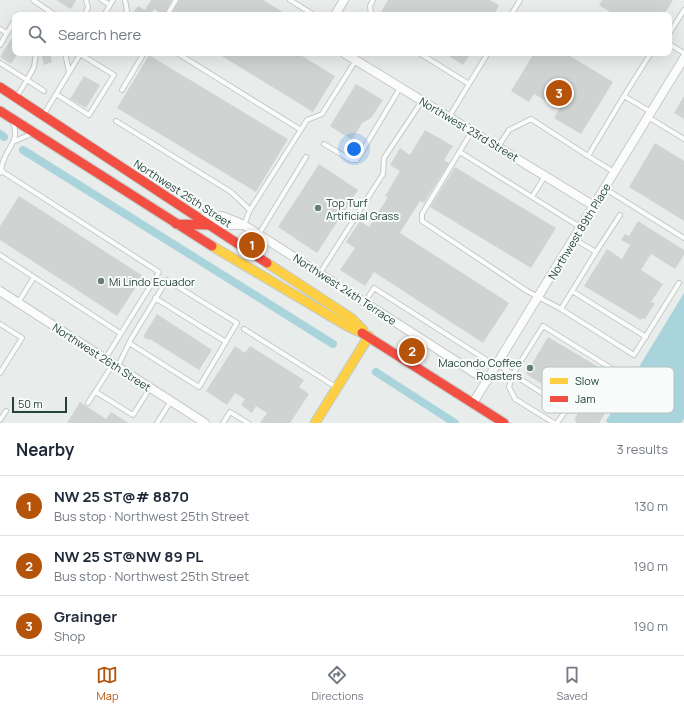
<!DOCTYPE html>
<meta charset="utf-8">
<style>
body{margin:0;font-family:Manrope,sans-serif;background:#f6f6f7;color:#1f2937}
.scale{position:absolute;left:12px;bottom:10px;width:55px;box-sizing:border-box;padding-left:4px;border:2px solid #24423a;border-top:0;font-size:11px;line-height:14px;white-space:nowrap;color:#24423a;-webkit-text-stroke:3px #f7fbf9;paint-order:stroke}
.you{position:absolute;left:354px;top:149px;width:14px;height:14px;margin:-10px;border:3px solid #fff;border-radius:50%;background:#1a73e8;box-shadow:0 0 0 6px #1a73e833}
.badge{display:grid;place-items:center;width:26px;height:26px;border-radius:50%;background:#b45309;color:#fff;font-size:13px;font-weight:700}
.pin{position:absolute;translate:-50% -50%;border:2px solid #fff;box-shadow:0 1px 4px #0006}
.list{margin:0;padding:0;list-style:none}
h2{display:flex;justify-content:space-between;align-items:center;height:52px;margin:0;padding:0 16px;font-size:17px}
h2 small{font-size:13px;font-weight:400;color:#747a83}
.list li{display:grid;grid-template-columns:26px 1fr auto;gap:12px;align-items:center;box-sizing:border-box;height:60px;padding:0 16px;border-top:1px solid #e0e1e3}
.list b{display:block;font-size:15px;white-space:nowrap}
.list p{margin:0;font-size:13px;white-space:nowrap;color:#747a83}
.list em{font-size:13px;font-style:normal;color:#747a83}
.icon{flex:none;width:22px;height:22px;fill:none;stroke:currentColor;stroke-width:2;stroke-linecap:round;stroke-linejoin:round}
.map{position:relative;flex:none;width:684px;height:423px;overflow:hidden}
.search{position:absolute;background:#fff;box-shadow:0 4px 16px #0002;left:12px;right:12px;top:12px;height:44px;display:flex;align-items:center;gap:10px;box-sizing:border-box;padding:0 14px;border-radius:8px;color:#747a83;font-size:15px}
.sheet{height:232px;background:#fff}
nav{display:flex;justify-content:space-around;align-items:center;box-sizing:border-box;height:56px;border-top:1px solid #e0e1e3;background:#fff;font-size:11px;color:#747a83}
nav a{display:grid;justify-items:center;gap:2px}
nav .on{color:#b45309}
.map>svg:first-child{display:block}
</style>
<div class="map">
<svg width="684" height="423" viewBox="0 0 684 423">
<rect width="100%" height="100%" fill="#e8edeb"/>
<path fill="#a9d4db" d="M684 293V419L681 423H608L606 421Z"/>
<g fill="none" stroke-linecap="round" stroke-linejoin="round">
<path stroke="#a9d4db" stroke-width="8" d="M0 134 4 137
M23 150 333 344
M376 372 455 423"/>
</g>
<path fill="#cfd4d2" d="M56 0H76L71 9Z
M151 0H172L164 15 154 9 151 14 153 15H131L138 6 145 10Z
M179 0H263L288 15H171Z
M388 0H490L499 5 494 15H379Z
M602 0H673L664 15H615L599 5Z
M15 33V53H18L11 64 0 57Z
M41 53H50L52 62 44 65Z
M217 53H297L335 76 313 112Z
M444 53H471L463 65Z
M534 53H565L613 82 581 134 554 118 559 109 534 94 529 102 511 91Z
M149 55 288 139 256 192 117 108Z
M84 76 100 85 86 108 70 99Z
M356 84 383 100 371 118 362 123 352 140 330 126Z
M684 96V119L674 113Z
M425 130 453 146 444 160 449 163 424 203 420 201 400 233 509 303 483 343 374 272 365 286 340 270 355 248 346 242 360 221 369 227 388 197 385 196 400 171 390 165 400 148 410 155Z
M655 143 684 161V221L629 187Z
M319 164 358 190 317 253 278 227Z
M455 167 556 228 531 268 430 207Z
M19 196 143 276 117 316 0 240V226Z
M638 221 684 250V255L675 269 651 254 641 270 663 284 651 302 655 303 645 319 642 318 641 320 584 286 607 249 622 259 630 245 621 240 625 234 629 236Z
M157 314 212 350 199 370 150 339 149 340 143 337Z
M548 337 624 382 599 423H576L575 418 593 389 558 368 547 387 526 374Z
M235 346 245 353 250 346 304 380 299 387 309 394 290 423H260L267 413 256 406 252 413 241 405 245 399 235 393 227 405 206 391Z
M80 402 106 419 111 412 129 423H67Z"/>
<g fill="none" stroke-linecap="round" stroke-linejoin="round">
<defs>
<path id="lane" d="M33 0 55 15
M102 0 110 5
M290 0 314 15
M18 15H19
M85 15 88 7 86 0
M104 15 113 0
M124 15 127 11 125 0
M167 15 176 0
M371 15 370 6 373 0
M511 15 520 0
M0 29 7 33 0 45
M7 33 15 20
M669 34 684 10
M669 44 684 53
M36 53 34 67 27 80 44 91
M65 53 69 72
M177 53 301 130
M419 53 469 84 488 53
M0 63 27 80 17 96
M122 90 144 53
M56 94 89 115 114 75 80 54
M651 112 624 96 651 53
M44 114 81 53
M449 117 469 84
M648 117 684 139
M116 121 231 192 250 210
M472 131 422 214V221L527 291 561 309
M15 141 31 134
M324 144 351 160H357L400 88
M498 147 509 130 531 119 588 156 624 96
M460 152 580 227
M588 156 614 172
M0 170 159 272 105 359
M0 173C2 168 2 162 5 157 11 143 19 140 13 122
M604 188 684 238
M532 197 545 176
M244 225 250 210 307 120 322 114 356 60
M259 234 306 157
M574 239 596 252 620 215
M596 252 561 309 634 355 679 283
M0 255 120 333
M320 273 383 174 384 158 422 101
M572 291 646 337
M155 298 226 342
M365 302 374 288 496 366
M18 303 34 277
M0 324 22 338 0 373
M244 329 336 387
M497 364 567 409 557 423
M118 366 131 339 167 280 237 323 199 387 129 343
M96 392 133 415 150 388
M552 399 562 384 576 393 567 409
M88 403 113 364
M0 420 6 411
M157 423 171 401
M223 423 230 412 248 423
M554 423 515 399 509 387 513 374 543 326 622 375"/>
<path id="street" d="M335 15 344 0
M344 53 594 206
M200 218 222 216 244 225 487 381
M211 225H241
M0 291 205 423
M473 403 684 58"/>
<path id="slow" d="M212 246 347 326 362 333
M267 263 351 318 363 330
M315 423 369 336"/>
<path id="jam" d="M0 87 267 263
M0 111 212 246
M176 224 210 225
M362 333 504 423"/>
</defs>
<use href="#lane" stroke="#c5cac8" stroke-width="6"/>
<use href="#street" stroke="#c5cac8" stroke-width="10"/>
<use href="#slow" stroke="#c3cbc8" stroke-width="11"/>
<use href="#jam" stroke="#c3cbc8" stroke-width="11"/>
<use href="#lane" stroke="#fcfcfc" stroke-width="4"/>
<use href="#street" stroke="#fcfcfc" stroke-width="8"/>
<use href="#slow" stroke="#ffcf43" stroke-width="9"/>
<use href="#jam" stroke="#f24e42" stroke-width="9"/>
</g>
<g fill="#697e78" stroke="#f7fbf9" stroke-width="1.5">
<circle cx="318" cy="208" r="4"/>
<circle cx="101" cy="281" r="4"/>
<circle cx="530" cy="368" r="4"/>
</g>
<g text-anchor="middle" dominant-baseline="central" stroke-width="4" stroke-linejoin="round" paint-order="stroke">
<g font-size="11" fill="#24423a" stroke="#f7fbf9">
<text transform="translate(469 129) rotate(31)">Northwest 23rd Street</text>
<text transform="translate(183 193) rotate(33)">Northwest 25th Street</text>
<text transform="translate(579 231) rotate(-59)">Northwest 89th Place</text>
<text transform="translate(345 289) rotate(33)">Northwest 24th Terrace</text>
<text transform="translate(102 357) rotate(33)">Northwest 26th Street</text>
</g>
<g font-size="11" fill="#24423a" stroke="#f7fbf9" text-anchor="start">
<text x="326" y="202">Top Turf<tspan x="326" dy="13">Artificial Grass</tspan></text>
<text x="109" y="281">Mi Lindo Ecuador</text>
<text x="522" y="362" text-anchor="end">Macondo Coffee<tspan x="522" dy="13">Roasters</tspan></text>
</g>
</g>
<rect x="542" y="367" width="132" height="46" rx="6" fill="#f7fbf9" stroke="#b8c4c0" stroke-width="1"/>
<rect x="550" y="378" width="18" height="6" fill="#ffcf43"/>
<rect x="550" y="396" width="18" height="6" fill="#f24e42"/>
<g font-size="11" fill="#24423a">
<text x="575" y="385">Slow</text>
<text x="575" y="403">Jam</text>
</g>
</svg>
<div class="scale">50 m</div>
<div class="you"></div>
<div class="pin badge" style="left:252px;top:245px">1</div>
<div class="pin badge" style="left:412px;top:351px">2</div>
<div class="pin badge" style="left:559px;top:93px">3</div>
<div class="search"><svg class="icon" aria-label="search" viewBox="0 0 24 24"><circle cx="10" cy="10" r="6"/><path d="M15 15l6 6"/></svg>Search here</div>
</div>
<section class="sheet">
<h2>Nearby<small>3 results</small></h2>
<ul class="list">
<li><span class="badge">1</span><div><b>NW 25 ST@# 8870</b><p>Bus stop · Northwest 25th Street</p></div><em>130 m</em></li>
<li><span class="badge">2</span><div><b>NW 25 ST@NW 89 PL</b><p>Bus stop · Northwest 25th Street</p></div><em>190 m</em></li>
<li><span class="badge">3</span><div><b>Grainger</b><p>Shop</p></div><em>190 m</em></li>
</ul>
</section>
<nav>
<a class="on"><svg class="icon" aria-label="map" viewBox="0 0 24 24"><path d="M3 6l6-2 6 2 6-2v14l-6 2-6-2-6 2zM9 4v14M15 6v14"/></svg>Map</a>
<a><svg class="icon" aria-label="directions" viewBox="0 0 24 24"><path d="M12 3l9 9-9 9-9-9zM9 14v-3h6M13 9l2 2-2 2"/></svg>Directions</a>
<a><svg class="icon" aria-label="saved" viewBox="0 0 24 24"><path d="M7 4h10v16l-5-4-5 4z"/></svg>Saved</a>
</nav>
